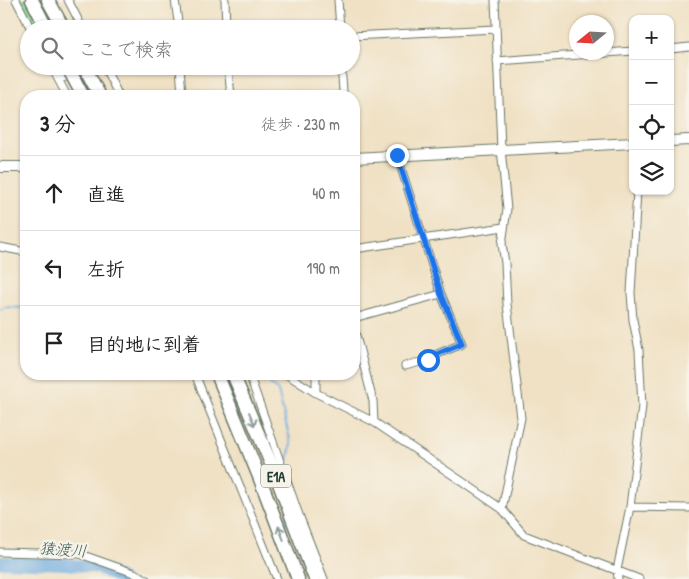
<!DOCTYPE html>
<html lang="ja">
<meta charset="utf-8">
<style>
body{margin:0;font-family:"Patrick Hand","Klee One",sans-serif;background:#f2f2f2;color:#222}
.controls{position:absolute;right:15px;top:15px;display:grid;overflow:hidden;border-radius:10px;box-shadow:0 1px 4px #0004}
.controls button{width:45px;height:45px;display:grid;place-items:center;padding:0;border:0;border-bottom:1px solid #e0e0e0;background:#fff;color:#222;font:25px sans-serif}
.compass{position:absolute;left:569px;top:15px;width:45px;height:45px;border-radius:50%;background:#fff;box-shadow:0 1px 4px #0004;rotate:252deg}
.stop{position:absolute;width:15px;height:15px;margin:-11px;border:4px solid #1a73e8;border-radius:50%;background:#fff}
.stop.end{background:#1a73e8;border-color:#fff;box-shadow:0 1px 5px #0008}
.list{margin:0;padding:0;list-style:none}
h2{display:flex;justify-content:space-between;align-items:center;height:65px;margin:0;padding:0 20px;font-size:21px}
h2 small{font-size:16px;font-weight:400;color:#767676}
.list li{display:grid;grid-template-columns:32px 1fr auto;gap:15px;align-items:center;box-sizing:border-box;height:75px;padding:0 20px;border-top:1px solid #e0e0e0}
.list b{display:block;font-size:19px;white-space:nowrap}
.list em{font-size:16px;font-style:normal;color:#767676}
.icon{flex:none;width:28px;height:28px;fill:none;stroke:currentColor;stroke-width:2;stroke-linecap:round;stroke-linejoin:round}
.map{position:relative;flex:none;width:689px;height:579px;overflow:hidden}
.search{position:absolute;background:#fff;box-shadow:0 1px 4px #0004;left:20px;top:20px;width:340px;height:55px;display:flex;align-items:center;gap:12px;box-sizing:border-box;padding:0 18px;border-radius:28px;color:#767676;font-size:19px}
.panel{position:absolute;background:#fff;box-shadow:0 1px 4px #0004;left:20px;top:90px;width:340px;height:290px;border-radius:20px}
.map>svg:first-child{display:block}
</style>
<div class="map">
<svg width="689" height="579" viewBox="0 0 689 579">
<defs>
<pattern id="park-crowns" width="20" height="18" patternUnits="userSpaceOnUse" patternTransform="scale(1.25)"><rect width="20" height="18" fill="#8ad896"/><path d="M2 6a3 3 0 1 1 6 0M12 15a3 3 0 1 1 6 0" fill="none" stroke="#77ba82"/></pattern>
</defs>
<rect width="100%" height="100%" fill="#f7f3e8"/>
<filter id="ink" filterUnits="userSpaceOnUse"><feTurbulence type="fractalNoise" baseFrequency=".02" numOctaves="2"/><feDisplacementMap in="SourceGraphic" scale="10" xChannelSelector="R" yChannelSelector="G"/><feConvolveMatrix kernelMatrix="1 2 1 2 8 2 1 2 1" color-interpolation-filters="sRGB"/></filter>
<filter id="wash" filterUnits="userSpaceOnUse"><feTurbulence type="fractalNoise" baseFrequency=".0096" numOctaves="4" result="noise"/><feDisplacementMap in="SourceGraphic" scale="20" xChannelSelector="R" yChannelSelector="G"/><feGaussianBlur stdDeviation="1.12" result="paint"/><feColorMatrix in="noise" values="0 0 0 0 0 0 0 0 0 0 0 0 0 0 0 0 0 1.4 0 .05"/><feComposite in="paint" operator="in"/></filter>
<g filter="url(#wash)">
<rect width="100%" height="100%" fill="#f0e1c4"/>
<path fill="url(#park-crowns)" stroke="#548a65" d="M20 0H55L70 29H35Z"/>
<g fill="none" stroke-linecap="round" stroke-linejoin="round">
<path stroke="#6eace0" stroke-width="2" d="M0 310 5 307 26 308
M260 374 278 391 291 444 286 471
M285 515 286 530"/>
<path stroke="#6eace0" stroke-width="12" d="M0 562 66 564 98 568 122 579"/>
</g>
</g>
<g filter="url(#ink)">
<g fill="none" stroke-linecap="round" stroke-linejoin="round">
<defs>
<path id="street" d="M16 0 31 29
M68 0 83 29
M175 0 179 29
M225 0 226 29
M338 0 340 29
M495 0 501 149 507 209 502 244 505 263 507 304 521 418 502 509
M351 36 496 29
M670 49 689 47
M497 61 633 51
M51 66 67 96
M104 66 119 96
M180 66 182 96
M228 66 231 96
M341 66 343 90 342 96
M58 79 105 67
M397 155 441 294 462 344 430 357 428 360 405 366
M0 247 26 252
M354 249 504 227
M354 318 441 294
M354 328 373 401 374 422
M195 374 277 579
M249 374 299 515 324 579
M286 374 316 393 374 422 460 480 502 509 524 535 639 579
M316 374V393
M630 507 689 508
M0 552 80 554 134 573 146 579
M618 579 617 570 630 507 642 406 639 350 633 320 631 293 637 191"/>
<path id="secondary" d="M670 141 689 140
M354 158 633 143
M0 167H26"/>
<path id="highway" d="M32 0 47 29
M48 0 64 29
M217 374 260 479 298 579
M233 374 275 473 315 579"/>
</defs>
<use href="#street" stroke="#687666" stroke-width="9"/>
<use href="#secondary" stroke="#687666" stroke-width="12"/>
<use href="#highway" stroke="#687666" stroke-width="15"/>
<use href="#street" stroke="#fff" stroke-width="7"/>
<use href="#secondary" stroke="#fff" stroke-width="10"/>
<use href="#highway" stroke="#fff" stroke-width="12"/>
<defs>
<path id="highway-bridge" d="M67 66 83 96
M84 66 100 96"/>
</defs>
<use href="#highway-bridge" stroke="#687666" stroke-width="15" stroke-linecap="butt"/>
<use href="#highway-bridge" stroke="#fff" stroke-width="12"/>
</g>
<defs><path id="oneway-shaft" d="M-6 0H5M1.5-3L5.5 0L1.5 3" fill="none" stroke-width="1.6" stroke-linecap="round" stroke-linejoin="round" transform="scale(1.25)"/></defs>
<g stroke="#8f9e9a">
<use href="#oneway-shaft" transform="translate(252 419) rotate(67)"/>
<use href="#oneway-shaft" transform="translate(281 533) rotate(-111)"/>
</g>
</g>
<g fill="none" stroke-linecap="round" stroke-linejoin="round" filter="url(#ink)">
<path stroke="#1a73e8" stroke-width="6" d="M397 155 441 294 462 344 430 357 428 360"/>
</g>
<g text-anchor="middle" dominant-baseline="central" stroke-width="4.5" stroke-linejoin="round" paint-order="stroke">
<rect fill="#f7f3e8" stroke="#60746a" stroke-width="1" x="261" y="464.5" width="30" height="23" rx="4"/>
<g font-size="14" font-weight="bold" fill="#1f3d34">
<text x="276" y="476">E1A</text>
</g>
<g font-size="16" font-style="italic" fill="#33595f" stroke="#f7f3e8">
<text transform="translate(63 549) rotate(4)">猿渡川</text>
</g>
</g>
</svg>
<div class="controls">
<button>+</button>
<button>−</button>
<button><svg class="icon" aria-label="locate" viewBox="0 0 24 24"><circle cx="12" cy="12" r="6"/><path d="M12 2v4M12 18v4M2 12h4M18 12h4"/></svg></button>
<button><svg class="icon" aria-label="layers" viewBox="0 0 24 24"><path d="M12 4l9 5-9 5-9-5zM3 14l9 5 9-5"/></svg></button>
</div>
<svg class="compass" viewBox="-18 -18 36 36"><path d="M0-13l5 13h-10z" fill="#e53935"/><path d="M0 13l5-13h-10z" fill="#767676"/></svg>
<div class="stop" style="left:428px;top:360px"></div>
<div class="stop end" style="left:397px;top:155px"></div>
<div class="search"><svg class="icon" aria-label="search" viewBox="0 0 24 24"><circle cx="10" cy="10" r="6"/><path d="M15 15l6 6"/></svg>ここで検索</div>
<section class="panel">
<h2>3 分<small>徒歩 · 230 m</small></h2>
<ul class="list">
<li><svg class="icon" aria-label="ahead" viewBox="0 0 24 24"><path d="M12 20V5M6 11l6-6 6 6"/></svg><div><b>直進</b></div><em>40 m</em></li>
<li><svg class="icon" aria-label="left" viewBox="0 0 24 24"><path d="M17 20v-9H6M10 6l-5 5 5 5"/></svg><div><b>左折</b></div><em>190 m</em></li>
<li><svg class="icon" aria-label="arrive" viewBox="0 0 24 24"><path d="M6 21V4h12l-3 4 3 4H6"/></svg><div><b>目的地に到着</b></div></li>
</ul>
</section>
</div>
